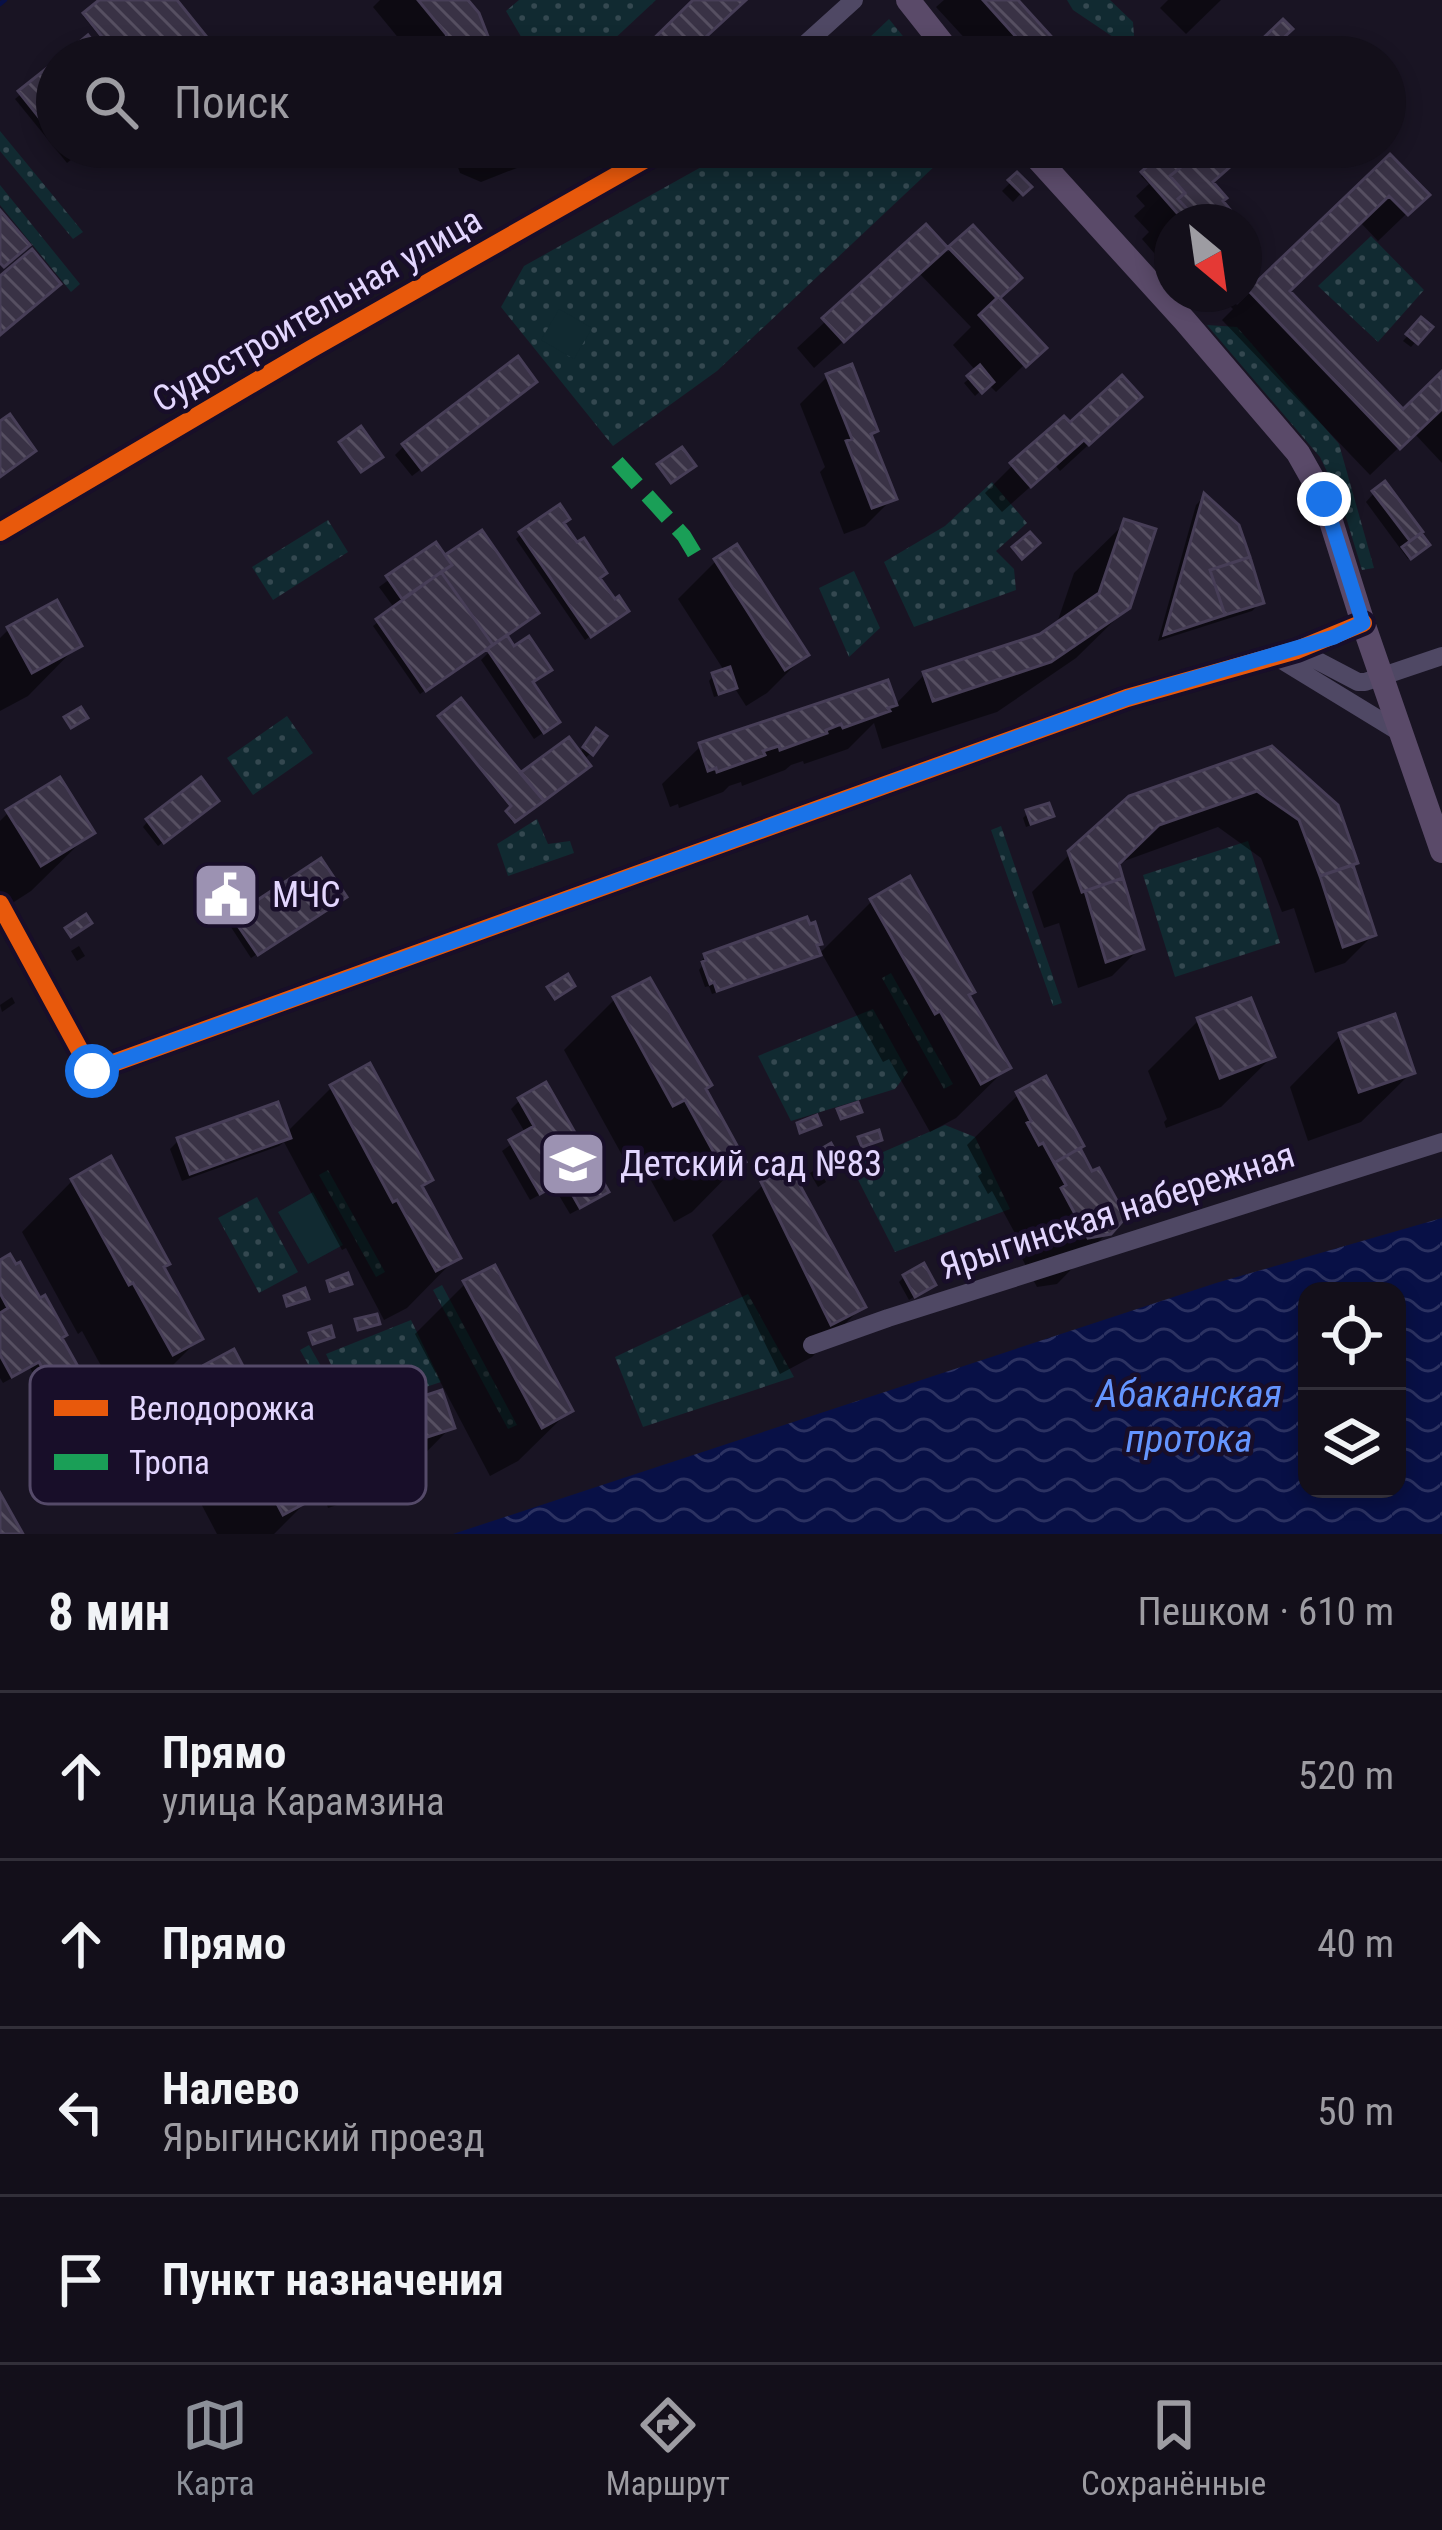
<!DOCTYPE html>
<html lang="ru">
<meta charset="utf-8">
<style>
body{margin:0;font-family:"Roboto Condensed",sans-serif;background:#1c1823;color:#f1f3f6}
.controls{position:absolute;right:36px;bottom:36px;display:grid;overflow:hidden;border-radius:24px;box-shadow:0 6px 18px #0003}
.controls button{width:108px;height:108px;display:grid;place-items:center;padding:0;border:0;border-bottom:3px solid #322f39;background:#130f1a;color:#f1f3f6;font:60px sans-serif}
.compass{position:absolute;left:1154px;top:204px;width:108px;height:108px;border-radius:50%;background:#130f1a;box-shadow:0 6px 18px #0003;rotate:151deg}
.stop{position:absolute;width:36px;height:36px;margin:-27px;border:9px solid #1a73e8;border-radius:50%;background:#fff}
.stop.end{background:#1a73e8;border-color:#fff;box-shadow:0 3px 12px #0008}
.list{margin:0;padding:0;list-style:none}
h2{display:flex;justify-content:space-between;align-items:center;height:156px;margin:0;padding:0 48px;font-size:51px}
h2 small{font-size:39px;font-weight:400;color:#9d9ca2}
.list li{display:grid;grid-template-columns:78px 1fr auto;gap:36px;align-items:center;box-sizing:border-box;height:168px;padding:0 48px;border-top:3px solid #322f39}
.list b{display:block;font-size:45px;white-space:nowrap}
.list p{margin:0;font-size:39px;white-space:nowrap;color:#9d9ca2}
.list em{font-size:39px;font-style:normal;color:#9d9ca2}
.icon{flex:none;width:66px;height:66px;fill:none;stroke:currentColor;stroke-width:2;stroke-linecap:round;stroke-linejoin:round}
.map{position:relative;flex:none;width:1442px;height:1534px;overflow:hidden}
.search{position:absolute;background:#130f1a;box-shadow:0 6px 18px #0003;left:36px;right:36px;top:36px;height:132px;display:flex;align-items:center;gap:30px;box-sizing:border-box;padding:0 42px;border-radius:66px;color:#9d9ca2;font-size:45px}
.sheet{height:828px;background:#130f1a}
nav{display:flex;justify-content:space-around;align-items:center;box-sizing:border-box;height:168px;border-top:3px solid #322f39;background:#130f1a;font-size:33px;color:#9d9ca2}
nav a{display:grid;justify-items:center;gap:6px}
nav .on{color:#8c9099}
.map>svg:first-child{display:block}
</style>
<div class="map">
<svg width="1442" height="1534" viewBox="0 0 1442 1534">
<defs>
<pattern id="grass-dots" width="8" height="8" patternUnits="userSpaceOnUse" patternTransform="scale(3)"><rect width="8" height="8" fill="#112a31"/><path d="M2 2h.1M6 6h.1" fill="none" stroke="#344850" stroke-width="1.8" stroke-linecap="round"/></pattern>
<pattern id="water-waves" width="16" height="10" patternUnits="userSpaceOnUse" patternTransform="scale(3)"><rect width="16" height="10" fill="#081046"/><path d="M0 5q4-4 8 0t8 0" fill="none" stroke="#2c3262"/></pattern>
<pattern id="building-back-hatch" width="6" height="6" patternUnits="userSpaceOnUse" patternTransform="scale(3)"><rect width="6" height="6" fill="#393245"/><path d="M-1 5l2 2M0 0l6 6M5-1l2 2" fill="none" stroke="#564f61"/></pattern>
</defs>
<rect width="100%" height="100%" fill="#191423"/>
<path fill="url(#grass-dots)" d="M519 0H656L595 57H540L523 40 506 11Z
M1067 0H1110L1133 22 1134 36 1122 40 1116 39 1073 10Z
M889 19 920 57H849Z
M0 131 83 232 73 239 0 151Z
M737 147H955L717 371 613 446 501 307 524 266Z
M0 185 80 284 71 292 0 205Z
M1371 236 1424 290 1378 342 1318 286Z
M1207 325 1237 327 1339 444 1374 568 1362 570 1341 501 1320 457Z
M992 482 1027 523 996 551 1014 569 1016 590 914 627 884 562 945 526Z
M328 520 348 552 273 600 252 567Z
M854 571 880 628 849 657 819 588Z
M287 716 313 753 253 795 227 758Z
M537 819 548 844 570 841 574 853 508 876 497 844Z
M1001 826 1062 1003 1053 1006 991 830Z
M1248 841 1280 943 1175 977 1143 875Z
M891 973 953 1084 944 1089 882 978Z
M873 1009 908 1072 895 1089 791 1121 758 1056Z
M945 1125 975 1137 1010 1209 895 1252 851 1166Z
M328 1170 385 1272 376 1277 319 1175Z
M257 1197 298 1272 259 1293 218 1218Z
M442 1285 517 1425 508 1429 433 1290Z
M748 1294 794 1377 643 1427 615 1357Z
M411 1320 441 1382 353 1411 326 1354Z
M309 1345 376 1463 367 1468 300 1350Z"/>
<path fill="#112a31" d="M559 309 592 328 574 359 541 340Z
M313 1192 343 1245 308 1264 278 1212Z"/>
<path fill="url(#water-waves)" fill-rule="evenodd" d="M1442 1218V1534H453L1216 1283ZM1307 1291H1397V1489H1307Z"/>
<path fill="#0007" d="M103 0H173L219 57H116L83 16Z
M380 0H464L493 57H414L373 7Z
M944 0H1014L1065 57H982L936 7Z
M1168 0H1221L1186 34 1160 8Z
M57 64V147H87L67 163 15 99Z
M451 147H570L481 182 460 173Z
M1064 147H1090L1076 160Z
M1142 147H1177L1169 157 1188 147H1211L1210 183 1219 201 1237 222H1172V258L1169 254 1161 261 1142 239 1149 232 1134 216 1145 206 1136 196 1149 184 1141 176 1150 167 1137 152Z
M1390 158 1426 195 1378 241 1360 222 1286 292 1403 413 1442 375V463L1414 433 1370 475 1222 320 1233 309 1223 299 1228 295 1237 305Z
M1017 176 1027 187 1013 202 1002 191Z
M926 228 948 252 973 229 1018 278 997 299 1042 348 996 392 988 384 975 396 964 383 977 372 953 345 971 327 919 273 814 368 797 348Z
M1421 321 1429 328 1411 347 1403 341Z
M828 376 869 436 893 498 865 526 844 534 820 472 825 467 800 404Z
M525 390 412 476 395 455 404 446Z
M1110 425 1060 471 1055 465 1002 512 985 493 1012 466 1069 426Z
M1374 493 1426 545 1408 559 1366 502Z
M1204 497 1261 602 1252 611 1158 641 1196 505Z
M1125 523 1128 607 1076 658 997 712 882 749 874 723 848 749 804 764 803 761 791 765 785 770 742 786 741 782 729 786 723 792 679 808 678 804 670 807 662 784 701 746 894 706 925 674 1041 637 1056 626 1074 573Z
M561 524 620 616 585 640 516 539 521 534Z
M435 546 539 678 531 684 547 730 534 739 481 660 492 649 490 646 420 694 373 626 395 609 379 587Z
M716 561 805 655 767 693 746 706 734 687 728 693 714 697 709 681 714 675 725 672 678 599Z
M9 629 78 645 28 696 0 711V638Z
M461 702 520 776 579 754 592 737 591 753 512 822 507 814 512 810 439 719Z
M1271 749 1355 862 1350 867 1373 935 1345 963 1315 973 1294 908 1282 912 1261 858 1218 827 1116 864 1140 948 1112 976 1078 988 1059 923 1044 928 1032 892 1070 854Z
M210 806 158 846 143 827 148 821Z
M8 813 91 832 31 891 0 911V821Z
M1028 813 1051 815 1045 820 1026 827 1023 818Z
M872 901 966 997 1007 1068 956 1118 930 1132 889 1059 883 1062 821 952Z
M338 902 251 958 229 924 234 919Z
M79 946 85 956 77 961 71 951Z
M815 947 817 954 812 959 712 994 709 986 705 987 699 970 702 966 700 962 706 956Z
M12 997 15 1003 2 1012 0 1005Z
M615 999 703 1090 742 1161 692 1212 674 1222 633 1148 622 1155 564 1050Z
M1198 1021 1272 1057 1221 1107 1166 1128 1164 1122 1167 1119 1148 1071Z
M1340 1036 1412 1072 1361 1122 1308 1141 1290 1087Z
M332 1087 429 1179 420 1188 457 1257 407 1308 384 1320 346 1248 342 1250 284 1142 279 1146 182 1181 170 1149 179 1140 286 1133Z
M1018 1095 1077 1149 1108 1232 1057 1284 1037 1287 1013 1241 1017 1237 992 1191 988 1194 978 1176 982 1173 967 1145Z
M520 1100 605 1191 596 1200 570 1214 554 1187 530 1200 502 1151 526 1134 511 1109Z
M818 1168 826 1182 818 1187 810 1173Z
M72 1181 161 1268 200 1338 149 1389 122 1404 82 1331 78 1334 22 1232Z
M763 1185 862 1307 812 1357 780 1374 712 1235Z
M0 1263 59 1339 85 1385 64 1401 59 1393 47 1399 30 1368 3 1383 0 1378Z
M904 1277 927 1289 909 1300 899 1282Z
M465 1284 569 1411 518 1461 490 1476 415 1334Z
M206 1367 309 1499 274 1534H217L156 1418Z
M376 1415 451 1427 392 1487 328 1508 317 1474Z"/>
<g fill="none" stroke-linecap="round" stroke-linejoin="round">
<path stroke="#081046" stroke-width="4.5" d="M0 4 5 0"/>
</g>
<path fill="url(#building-back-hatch)" stroke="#473e57" stroke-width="3" d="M99 0H177L223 57H118L83 13Z
M418 0H468L479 13 496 57H454L446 34Z
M693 0H746L684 57H635Z
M983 0H1018L1070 57H1034Z
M1283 19 1293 29 1266 54 1257 44Z
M88 35 105 57H61Z
M57 60V140L18 91Z
M1138 147 1182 148 1172 156 1181 167 1170 176 1185 193 1178 199 1199 222H1185L1141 172 1150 164Z
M1183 147H1215L1231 166 1213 182 1227 198 1223 201 1233 213 1223 222H1211L1208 219 1199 222 1178 199 1185 193 1170 176 1181 167 1172 156Z
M1390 154 1430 195 1408 215 1389 196 1290 291 1403 409 1442 371V409L1400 449 1248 290Z
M1017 172 1032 187 1023 195 1008 180Z
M0 210 30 245 4 267 0 263Z
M926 224 948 248 844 342 822 318Z
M973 225 1022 278 1000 298 1047 348 1026 367 979 315 997 298 948 247Z
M32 249 61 284 0 335V276Z
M1421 317 1433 327 1418 344 1406 334Z
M518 356 537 382 422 470 402 444Z
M852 364 878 431 871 434 897 499 872 508 846 441 852 439 826 374Z
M980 365 994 382 982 393 967 376Z
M1122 375 1142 397 1089 445 1084 440 1031 487 1010 463 1064 416 1070 422Z
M10 414 36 451 0 477V421Z
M361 426 383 457 361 472 339 442Z
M682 447 696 466 671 483 657 464Z
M1385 481 1423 532 1410 541 1372 491Z
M1204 493 1239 525 1250 557 1210 570 1225 615 1164 635Z
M560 504 570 519 564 523 577 542 584 538 607 573 600 578 615 599 619 596 629 611 591 637 519 532Z
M1124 519 1156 529 1130 608 1051 662 933 701 923 672 1040 634 1099 593Z
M482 530 539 613 493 645 441 572 452 565 445 555Z
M1030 532 1040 543 1022 559 1012 547Z
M1421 533 1430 545 1411 559 1402 547Z
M436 542 452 565 402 599 386 576Z
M737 544 809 655 785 670 714 559Z
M1250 557 1264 603 1225 615 1210 570Z
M441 572 493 645 426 691 376 619Z
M57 600 82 646 32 673 7 627Z
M507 635 514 646 529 636 552 670 533 682 560 722 544 733 487 649Z
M730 667 737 688 719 694 712 673Z
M888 680 897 705 888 708 890 711 843 728 841 724 826 730 827 733 780 750 779 746 763 751 765 755 717 772 716 768 708 771 699 743Z
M461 698 544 801 515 822 506 811 511 806 438 716Z
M81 707 88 718 71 728 64 717Z
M596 728 607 736 593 755 583 747Z
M569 737 591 766 544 801 520 773Z
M1272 746 1338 805 1358 863 1320 876 1299 820 1257 791 1159 825 1119 864 1123 878 1082 892 1068 851 1129 796Z
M60 777 95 833 41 866 6 810Z
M201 777 219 801 164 843 146 819Z
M1049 803 1054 816 1031 824 1026 810Z
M321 858 347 897 258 955 232 917Z
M1353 865 1376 935 1343 947 1320 876Z
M910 876 975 992 969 995 1011 1068 981 1084 940 1011 935 1014 870 899Z
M1123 878 1144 949 1106 962 1085 891Z
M86 914 92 923 71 937 65 928Z
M807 917 810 924 815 922 822 944 817 945 821 955 717 991 714 982 710 984 702 962 706 960 704 954Z
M568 974 575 986 555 999 547 987Z
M650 978 712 1085 706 1089 746 1162 725 1173 685 1100 673 1106 613 997Z
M1251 998 1275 1057 1220 1078 1197 1018Z
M1395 1014 1415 1073 1359 1092 1339 1033Z
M370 1063 433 1180 422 1186 461 1258 436 1271 397 1200 393 1202 330 1085Z
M1046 1076 1084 1146 1054 1163 1043 1143 1039 1145 1027 1123 1031 1121 1016 1092Z
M546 1082 609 1192 580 1208 564 1180 540 1194 509 1140 534 1126 518 1098Z
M278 1102 291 1138 190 1174 177 1138Z
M858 1102 862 1112 841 1119 837 1109Z
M817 1115 821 1125 800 1133 797 1123Z
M879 1130 882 1140 862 1147 858 1137Z
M831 1143 842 1163 832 1168 821 1149Z
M1080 1148 1092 1171 1099 1168 1126 1217 1111 1234 1088 1238 1061 1188 1066 1185 1054 1163Z
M111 1156 170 1264 164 1267 203 1339 173 1355 133 1283 129 1285 71 1179Z
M790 1167 866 1307 831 1325 761 1182Z
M10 1254 16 1264 20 1262 40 1298 45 1295 67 1335 62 1338 89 1386 73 1394 69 1386 56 1393 39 1362 12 1377 0 1355V1313L8 1308 0 1293V1260Z
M924 1263 936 1285 915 1297 903 1275Z
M495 1265 573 1411 542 1428 463 1281Z
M348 1273 352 1284 330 1291 327 1281Z
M305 1288 309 1299 287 1306 284 1296Z
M377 1314 380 1324 358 1330 355 1319Z
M331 1326 334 1337 313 1344 309 1333Z
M234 1349 313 1499 283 1515 204 1365Z
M442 1390 455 1428 387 1450 375 1412Z
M0 1493 23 1534H0Z"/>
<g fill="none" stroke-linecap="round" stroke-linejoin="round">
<path stroke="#4f4864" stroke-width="18" d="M791 57 854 0
M0 532 311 349 667 147
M1297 650 1358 682H1365L1442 656
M1275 656 1401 733
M0 904 91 1071 1127 698 1297 650 1363 623
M812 1345 888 1318 1442 1142"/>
<path stroke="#5a4a69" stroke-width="24" d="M908 0 953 57
M1027 147 1185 321 1298 453 1324 499 1363 623 1442 851"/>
<path stroke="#1a9f57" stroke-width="15" stroke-dasharray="30 15" stroke-linecap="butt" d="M617 462 684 536 696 556"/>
<defs>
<path id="cycleway" d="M0 532 311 349 667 147
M0 904 91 1071 1127 698 1297 650 1363 623"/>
</defs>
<use href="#cycleway" stroke="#180e29" stroke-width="26"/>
<use href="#cycleway" stroke="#e8590c" stroke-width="18"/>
</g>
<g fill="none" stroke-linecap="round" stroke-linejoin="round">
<path stroke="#1a73e8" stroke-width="15" d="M92 1071 1127 698 1334 637 1363 623 1324 499"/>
</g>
<defs>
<symbol id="civic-square" viewBox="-11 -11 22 22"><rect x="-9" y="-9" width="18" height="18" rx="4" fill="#9c92b2" stroke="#180e29"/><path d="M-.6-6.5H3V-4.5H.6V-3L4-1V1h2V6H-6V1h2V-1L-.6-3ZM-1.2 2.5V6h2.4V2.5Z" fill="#fff"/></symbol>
<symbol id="school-square" viewBox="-11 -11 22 22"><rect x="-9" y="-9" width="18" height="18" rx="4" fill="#9c92b2" stroke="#180e29"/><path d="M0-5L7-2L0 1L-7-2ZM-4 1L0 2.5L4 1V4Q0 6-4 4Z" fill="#fff"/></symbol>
</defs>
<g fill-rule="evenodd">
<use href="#civic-square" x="188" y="857" width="76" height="76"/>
<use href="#school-square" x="535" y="1126" width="76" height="76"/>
</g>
<g text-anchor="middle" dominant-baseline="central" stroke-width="9" stroke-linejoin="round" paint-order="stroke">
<g font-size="36" fill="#e3d6ff" stroke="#180e29">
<text transform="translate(317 310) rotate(-30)">Судостроительная улица</text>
<text transform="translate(1117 1211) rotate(-18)">Ярыгинская набережная</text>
</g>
<g font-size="36" fill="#e3d6ff" stroke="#180e29" text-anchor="start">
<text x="272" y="895">МЧС</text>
<text x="620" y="1164">Детский сад №83</text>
</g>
<g font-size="39" font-style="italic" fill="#6495ff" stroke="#180e29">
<text x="1189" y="1394">Абаканская<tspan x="1189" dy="45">протока</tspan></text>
</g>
</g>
<rect x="30" y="1366" width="396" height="138" rx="18" fill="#180e29" stroke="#554a69" stroke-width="3"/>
<rect x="54" y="1400" width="54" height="16" fill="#e8590c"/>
<rect x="54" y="1454" width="54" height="16" fill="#1a9f57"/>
<g font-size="33" fill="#e3d6ff">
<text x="129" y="1420">Велодорожка</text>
<text x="129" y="1474">Тропа</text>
</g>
</svg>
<div class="controls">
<button><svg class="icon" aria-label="locate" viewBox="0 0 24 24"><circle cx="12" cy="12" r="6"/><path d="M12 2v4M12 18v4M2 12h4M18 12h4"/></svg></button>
<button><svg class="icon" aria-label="layers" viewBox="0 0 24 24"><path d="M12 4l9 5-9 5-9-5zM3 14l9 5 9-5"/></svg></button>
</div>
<svg class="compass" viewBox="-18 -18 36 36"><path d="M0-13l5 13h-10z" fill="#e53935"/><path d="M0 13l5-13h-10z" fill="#9d9ca2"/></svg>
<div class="stop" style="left:92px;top:1071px"></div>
<div class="stop end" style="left:1324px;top:499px"></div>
<div class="search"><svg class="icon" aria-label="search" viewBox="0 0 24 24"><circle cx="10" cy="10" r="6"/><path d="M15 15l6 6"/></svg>Поиск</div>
</div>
<section class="sheet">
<h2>8 мин<small>Пешком · 610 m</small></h2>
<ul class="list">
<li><svg class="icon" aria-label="ahead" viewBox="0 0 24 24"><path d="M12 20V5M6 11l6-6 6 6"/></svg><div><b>Прямо</b><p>улица Карамзина</p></div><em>520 m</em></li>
<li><svg class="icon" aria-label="ahead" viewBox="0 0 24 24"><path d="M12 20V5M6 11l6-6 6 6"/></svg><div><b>Прямо</b></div><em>40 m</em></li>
<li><svg class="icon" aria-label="left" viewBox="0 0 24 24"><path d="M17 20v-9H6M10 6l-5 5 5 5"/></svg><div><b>Налево</b><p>Ярыгинский проезд</p></div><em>50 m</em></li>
<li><svg class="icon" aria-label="arrive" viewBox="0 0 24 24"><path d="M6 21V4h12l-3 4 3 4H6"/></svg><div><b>Пункт назначения</b></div></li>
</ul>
</section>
<nav>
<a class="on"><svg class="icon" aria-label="map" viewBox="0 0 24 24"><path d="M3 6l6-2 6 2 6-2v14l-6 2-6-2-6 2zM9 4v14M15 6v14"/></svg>Карта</a>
<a><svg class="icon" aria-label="directions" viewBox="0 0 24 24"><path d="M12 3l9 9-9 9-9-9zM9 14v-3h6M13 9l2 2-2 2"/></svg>Маршрут</a>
<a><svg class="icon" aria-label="saved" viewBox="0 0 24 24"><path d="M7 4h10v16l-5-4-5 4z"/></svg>Сохранённые</a>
</nav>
